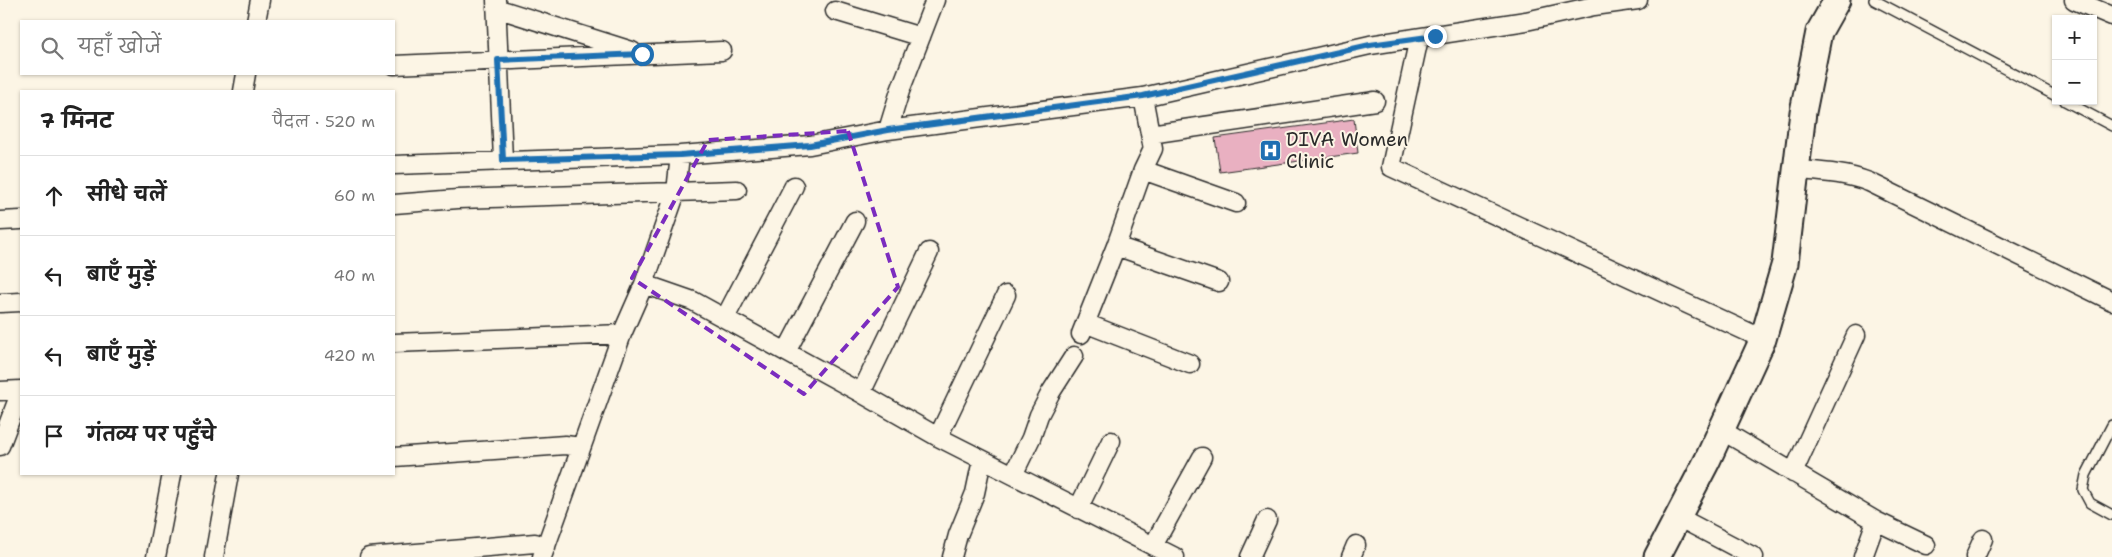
<!DOCTYPE html>
<html lang="hi">
<meta charset="utf-8">
<style>
body{margin:0;font-family:"Shantell Sans","Playpen Sans Deva",sans-serif;background:#f2f2f2;color:#222}
.controls{position:absolute;right:15px;top:15px;display:grid;overflow:hidden;border-radius:0px;box-shadow:0 1px 4px #0004}
.controls button{width:45px;height:45px;display:grid;place-items:center;padding:0;border:0;border-bottom:1px solid #e0e0e0;background:#fff;color:#222;font:25px sans-serif}
.stop{position:absolute;width:15px;height:15px;margin:-11px;border:4px solid #1f6fb2;border-radius:50%;background:#fff}
.stop.end{background:#1f6fb2;border-color:#fff;box-shadow:0 1px 5px #0008}
.list{margin:0;padding:0;list-style:none}
h2{display:flex;justify-content:space-between;align-items:center;height:65px;margin:0;padding:0 20px;font-size:21px}
h2 small{font-size:16px;font-weight:400;color:#767676}
.list li{display:grid;grid-template-columns:32px 1fr auto;gap:15px;align-items:center;box-sizing:border-box;height:80px;padding:0 20px;border-top:1px solid #e0e0e0}
.list b{display:block;font-size:19px;white-space:nowrap}
.list em{font-size:16px;font-style:normal;color:#767676}
.icon{flex:none;width:28px;height:28px;fill:none;stroke:currentColor;stroke-width:2;stroke-linecap:round;stroke-linejoin:round}
.map{position:relative;flex:none;width:2112px;height:557px;overflow:hidden}
.search{position:absolute;background:#fff;box-shadow:0 1px 4px #0004;left:20px;top:20px;width:375px;height:55px;display:flex;align-items:center;gap:12px;box-sizing:border-box;padding:0 18px;border-radius:0px;color:#767676;font-size:19px}
.panel{position:absolute;background:#fff;box-shadow:0 1px 4px #0004;left:20px;top:90px;width:375px;height:385px;border-radius:0px}
.map>svg:first-child{display:block}
</style>
<div class="map">
<svg width="2112" height="557" viewBox="0 0 2112 557">
<rect width="100%" height="100%" fill="#fcf5e5"/>
<filter id="ink" filterUnits="userSpaceOnUse"><feTurbulence type="fractalNoise" baseFrequency=".02" numOctaves="2"/><feDisplacementMap in="SourceGraphic" scale="10" xChannelSelector="R" yChannelSelector="G"/><feConvolveMatrix kernelMatrix="1 2 1 2 8 2 1 2 1" color-interpolation-filters="sRGB"/></filter>
<g filter="url(#ink)">
<path fill="#e9b0c1" stroke="#2b2b2b" d="M1354 119 1358 153 1220 172 1215 138Z"/>
<g fill="none" stroke-linecap="round" stroke-linejoin="round">
<defs>
<path id="lane" d="M1874 0 2056 96
M2065 101 2112 126
M2112 425 2086 475 2083 490 2090 503 2112 515"/>
<path id="street" d="M496 0 503 160
M2074 0 2112 16
M496 8 632 51
M835 11 921 37
M256 21 260 0
M1419 38 1391 167 1763 339
M394 65 722 51
M243 91 246 74
M888 130 900 91 935 0
M1150 134 1375 101
M394 165 680 155 810 145 888 130 1143 97 1370 45 1526 21 1594 6 1638 0
M1143 170 1236 203
M1797 170C1822 172 1846 173 1869 182L2112 301
M394 204 458 199 737 190
M0 221 21 220
M1116 246 1219 282
M644 284 693 301 861 393 938 437 1175 557
M0 303 21 302
M725 318 794 186
M1085 323 1190 364
M1081 334 1116 246 1143 170 1153 149 1143 97
M394 343 622 334
M786 352 855 221
M0 391 21 390
M861 393 929 252
M1721 430 1876 521 1926 545
M938 437 1006 295
M0 446 21 391
M394 457 565 445 581 447
M1793 473 1856 335
M1013 475 1031 438 1039 415 1051 392 1074 356
M1078 509 1111 441
M1678 517 1754 557
M1153 546 1202 457
M156 557 172 474
M214 557 229 474
M369 557 535 543 546 547
M542 557 622 334 644 284 676 192 680 155
M952 557 958 535 975 493 982 460
M1250 557 1267 520
M1351 557 1356 545
M1863 557 1876 521
M1975 557 1983 539"/>
<path id="secondary" d="M1657 557 1707 461 1763 339 1785 263 1803 112 1819 32 1837 0"/>
</defs>
<use href="#lane" stroke="#2b2b2b" stroke-width="12"/>
<use href="#street" stroke="#2b2b2b" stroke-width="21"/>
<use href="#secondary" stroke="#2b2b2b" stroke-width="29"/>
<use href="#lane" stroke="#fcf5e5" stroke-width="9"/>
<use href="#street" stroke="#fcf5e5" stroke-width="18"/>
<use href="#secondary" stroke="#fcf5e5" stroke-width="25"/>
</g>
</g>
<g fill="none" stroke-linecap="round" stroke-linejoin="round" filter="url(#ink)">
<path stroke="#1f6fb2" stroke-width="6" d="M642 54 498 60 503 160 680 155 810 145 888 130 1143 96 1370 45 1435 36"/>
</g>
<path fill="none" stroke="#7b2cbf" stroke-width="4" stroke-dasharray="10 6" stroke-linejoin="round" d="M848 131 898 287 804 394 632 278 708 140Z"/>
<defs>
<symbol id="hospital-square" viewBox="-11 -11 22 22"><rect x="-9" y="-9" width="18" height="18" rx="4" fill="#1f6fb2" stroke="#fcf5e5"/><path d="M-5-5h3v3.5h4V-5h3V5h-3V1.5h-4V5h-3Z" fill="#fff"/></symbol>
</defs>
<g fill-rule="evenodd">
<use href="#hospital-square" x="1258" y="138" width="25" height="25"/>
</g>
<g text-anchor="middle" dominant-baseline="central" stroke-width="4" stroke-linejoin="round" paint-order="stroke">
<g font-size="19" fill="#2b2b2b" stroke="#fcf5e5" text-anchor="start">
<text x="1286" y="139">DIVA Women<tspan x="1286" dy="22">Clinic</tspan></text>
</g>
</g>
</svg>
<div class="controls">
<button>+</button>
<button>−</button>
</div>
<div class="stop" style="left:642px;top:54px"></div>
<div class="stop end" style="left:1435px;top:36px"></div>
<div class="search"><svg class="icon" aria-label="search" viewBox="0 0 24 24"><circle cx="10" cy="10" r="6"/><path d="M15 15l6 6"/></svg>यहाँ खोजें</div>
<section class="panel">
<h2>7 मिनट<small>पैदल · 520 m</small></h2>
<ul class="list">
<li><svg class="icon" aria-label="ahead" viewBox="0 0 24 24"><path d="M12 20V5M6 11l6-6 6 6"/></svg><div><b>सीधे चलें</b></div><em>60 m</em></li>
<li><svg class="icon" aria-label="left" viewBox="0 0 24 24"><path d="M17 20v-9H6M10 6l-5 5 5 5"/></svg><div><b>बाएँ मुड़ें</b></div><em>40 m</em></li>
<li><svg class="icon" aria-label="left" viewBox="0 0 24 24"><path d="M17 20v-9H6M10 6l-5 5 5 5"/></svg><div><b>बाएँ मुड़ें</b></div><em>420 m</em></li>
<li><svg class="icon" aria-label="arrive" viewBox="0 0 24 24"><path d="M6 21V4h12l-3 4 3 4H6"/></svg><div><b>गंतव्य पर पहुँचे</b></div></li>
</ul>
</section>
</div>
